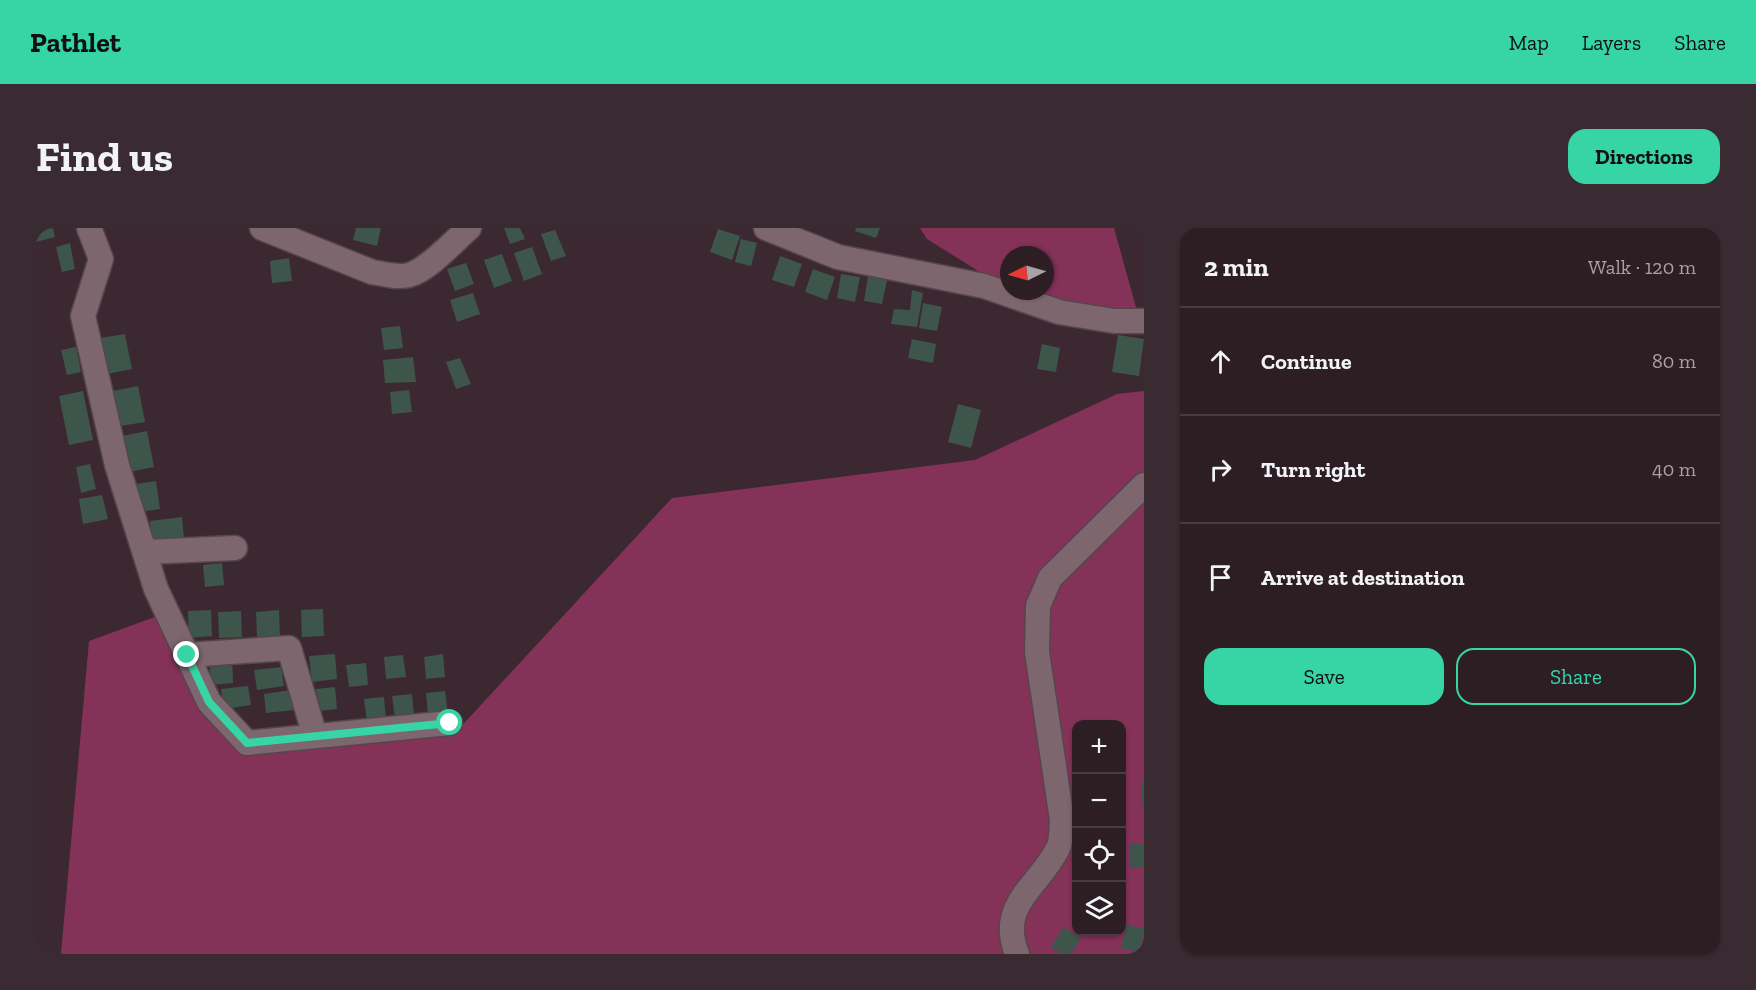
<!DOCTYPE html>
<meta charset="utf-8">
<style>
body{margin:0;font-family:"Zilla Slab",serif;background:#392b31;color:#f1f3f6}
.controls{position:absolute;right:18px;bottom:18px;display:grid;overflow:hidden;border-radius:12px;box-shadow:0 2px 4px #0004}
.controls button{width:54px;height:54px;display:grid;place-items:center;padding:0;border:0;border-bottom:2px solid #483c41;background:#2d1e24;color:#f1f3f6;font:30px sans-serif}
.compass{position:absolute;left:964px;top:18px;width:54px;height:54px;border-radius:50%;background:#2d1e24;box-shadow:0 2px 4px #0004;rotate:265deg}
.stop{position:absolute;width:18px;height:18px;margin:-14px;border:4px solid #37d4a6;border-radius:50%;background:#fff}
.stop.end{background:#37d4a6;border-color:#fff;box-shadow:0 2px 6px #0008}
.list{margin:0;padding:0;list-style:none}
h2{display:flex;justify-content:space-between;align-items:center;height:78px;margin:0;padding:0 24px;font-size:26px}
h2 small{font-size:20px;font-weight:400;color:#a7a2a6}
.list li{display:grid;grid-template-columns:39px 1fr auto;gap:18px;align-items:center;box-sizing:border-box;height:108px;padding:0 24px;border-top:2px solid #483c41}
.list b{display:block;font-size:22px;white-space:nowrap}
.list em{font-size:20px;font-style:normal;color:#a7a2a6}
.actions{display:flex;gap:12px;padding:18px 24px}
.actions a{flex:1;padding:14px 0;border:2px solid #37d4a6;border-radius:18px;text-align:center;font-size:21px;color:#37d4a6}
.actions .main{background:#37d4a6;color:#111}
.icon{flex:none;width:33px;height:33px;fill:none;stroke:currentColor;stroke-width:2;stroke-linecap:round;stroke-linejoin:round}
.map{position:relative;flex:none;width:1108px;height:726px;overflow:hidden;border-radius:18px}
header{display:flex;align-items:center;gap:36px;box-sizing:border-box;height:84px;padding:0 30px;background:#37d4a6;color:#111}
header strong{font-size:28px}
nav{display:flex;gap:33px;margin-inline-start:auto;font-size:21px}
.intro{display:flex;align-items:center;justify-content:space-between;box-sizing:border-box;height:144px;padding:0 36px}
h1{margin:0;font-size:42px}
.button{padding:15px 27px;border-radius:18px;background:#37d4a6;color:#111;font-size:21px;font-weight:700}
main{display:flex;gap:36px;padding:0 36px}
aside{flex:1;background:#2d1e24;border-radius:18px;box-shadow:0 2px 4px #0004}
.map>svg:first-child{display:block}
</style>
<header>
<strong>Pathlet</strong>
<nav><a>Map</a><a>Layers</a><a>Share</a></nav>
</header>
<div class="intro"><h1>Find us</h1><a class="button">Directions</a></div>
<main>
<div class="map">
<svg width="1108" height="726" viewBox="0 0 1108 726">
<rect width="100%" height="100%" fill="#3c2830"/>
<path fill="#853259" fill-rule="evenodd" d="M884 0H1078L1101 83 1031 74 979 63H1009V27H973V62L971 61 891 11Z
M1108 163V726H25L53 413 127 386 208 523 420 504 636 270 939 232 1081 166ZM1040 496H1086V704H1040Z"/>
<path fill="#3e554c" d="M0 0H17L19 9 0 14Z
M320 0H345L341 18 317 12Z
M468 0H484L489 11 474 16Z
M820 0H844L840 10 819 3Z
M682 1 704 8 696 32 674 24Z
M519 2 530 28 515 33 505 6Z
M705 11 721 15 715 38 699 34Z
M34 15 39 41 26 44 20 19Z
M496 19 506 46 488 53 478 25Z
M466 26 476 53 458 60 448 32Z
M744 28 766 36 758 59 736 52Z
M253 30 256 53 236 55 234 33Z
M430 35 438 56 419 63 411 41Z
M777 41 799 49 791 72 769 64Z
M805 46 824 49 819 74 801 70Z
M832 48 851 52 846 76 828 73Z
M876 62 887 65 881 99 855 96 858 81 874 82Z
M437 65 444 86 421 94 414 72Z
M887 75 906 79 901 103 883 100Z
M364 98 367 120 348 122 345 100Z
M89 106 96 141 71 146 64 110Z
M1082 107 1108 111 1103 148 1076 144Z
M876 111 900 116 897 135 872 130Z
M1006 116 1024 120 1020 144 1001 141Z
M40 119 45 144 31 147 25 122Z
M377 129 380 154 349 155 347 132Z
M424 130 435 156 420 161 410 134Z
M102 158 109 194 84 198 77 163Z
M373 162 376 184 356 186 354 164Z
M47 163 57 212 33 217 23 168Z
M922 176 945 182 935 220 912 214Z
M111 203 118 239 93 244 86 208Z
M54 236 60 261 45 265 40 239Z
M120 253 124 281 104 284 100 256Z
M66 267 72 291 47 296 43 271Z
M146 289 148 311 116 314 114 293Z
M186 335 188 357 169 359 167 337Z
M287 381 288 408 266 409 265 382Z
M175 382 176 408 153 410 152 383Z
M243 382 244 409 221 410 220 384Z
M205 383 206 409 183 410 182 384Z
M299 426 301 451 276 454 273 428Z
M407 426 409 449 390 451 388 429Z
M367 427 370 449 350 451 348 429Z
M196 429 197 455 175 457 173 430Z
M330 435 332 457 313 459 310 437Z
M245 439 248 458 221 462 218 442Z
M212 458 215 477 188 481 185 461Z
M299 459 301 481 282 483 280 461Z
M255 462 258 482 230 485 228 466Z
M409 463 412 485 392 487 390 465Z
M376 466 378 488 359 490 356 468Z
M348 469 350 492 331 494 328 471Z
M1105 554H1108V578H1105Z
M1094 616H1108V640H1094Z
M1090 697 1108 700 1105 725 1085 720Z
M1028 699 1045 710 1035 726H1026L1015 719Z"/>
<g fill="none" stroke-linecap="round" stroke-linejoin="round">
<defs>
<path id="minor" d="M53 0 65 31 47 88 81 237 120 361 173 474 211 515 414 495
M226 0 336 44C347 46 362 50 373 47 392 42 418 13 433 0
M730 0 802 29 948 58 1023 84 1078 93H1108
M109 324 199 320
M151 427 253 420 279 508
M981 726C961 676 1003 659 1022 620 1026 613 1025 601 1026 592L1001 424 1002 378 1014 350 1108 257"/>
</defs>
<use href="#minor" stroke="#56464c" stroke-width="27"/>
<use href="#minor" stroke="#7d666e" stroke-width="24"/>
</g>
<g fill="none" stroke-linecap="round" stroke-linejoin="round">
<path stroke="#37d4a6" stroke-width="8" d="M151 427 173 474 211 515 414 495"/>
</g>
</svg>
<div class="controls">
<button>+</button>
<button>−</button>
<button><svg class="icon" aria-label="locate" viewBox="0 0 24 24"><circle cx="12" cy="12" r="6"/><path d="M12 2v4M12 18v4M2 12h4M18 12h4"/></svg></button>
<button><svg class="icon" aria-label="layers" viewBox="0 0 24 24"><path d="M12 4l9 5-9 5-9-5zM3 14l9 5 9-5"/></svg></button>
</div>
<svg class="compass" viewBox="-18 -18 36 36"><path d="M0-13l5 13h-10z" fill="#e53935"/><path d="M0 13l5-13h-10z" fill="#a7a2a6"/></svg>
<div class="stop" style="left:414px;top:495px"></div>
<div class="stop end" style="left:151px;top:427px"></div>
</div>
<aside>
<h2>2 min<small>Walk · 120 m</small></h2>
<ul class="list">
<li><svg class="icon" aria-label="ahead" viewBox="0 0 24 24"><path d="M12 20V5M6 11l6-6 6 6"/></svg><div><b>Continue</b></div><em>80 m</em></li>
<li><svg class="icon" aria-label="right" viewBox="0 0 24 24"><path d="M7 20v-9h11M14 6l5 5-5 5"/></svg><div><b>Turn right</b></div><em>40 m</em></li>
<li><svg class="icon" aria-label="arrive" viewBox="0 0 24 24"><path d="M6 21V4h12l-3 4 3 4H6"/></svg><div><b>Arrive at destination</b></div></li>
</ul>
<div class="actions"><a class="main">Save</a><a>Share</a></div>
</aside>
</main>
